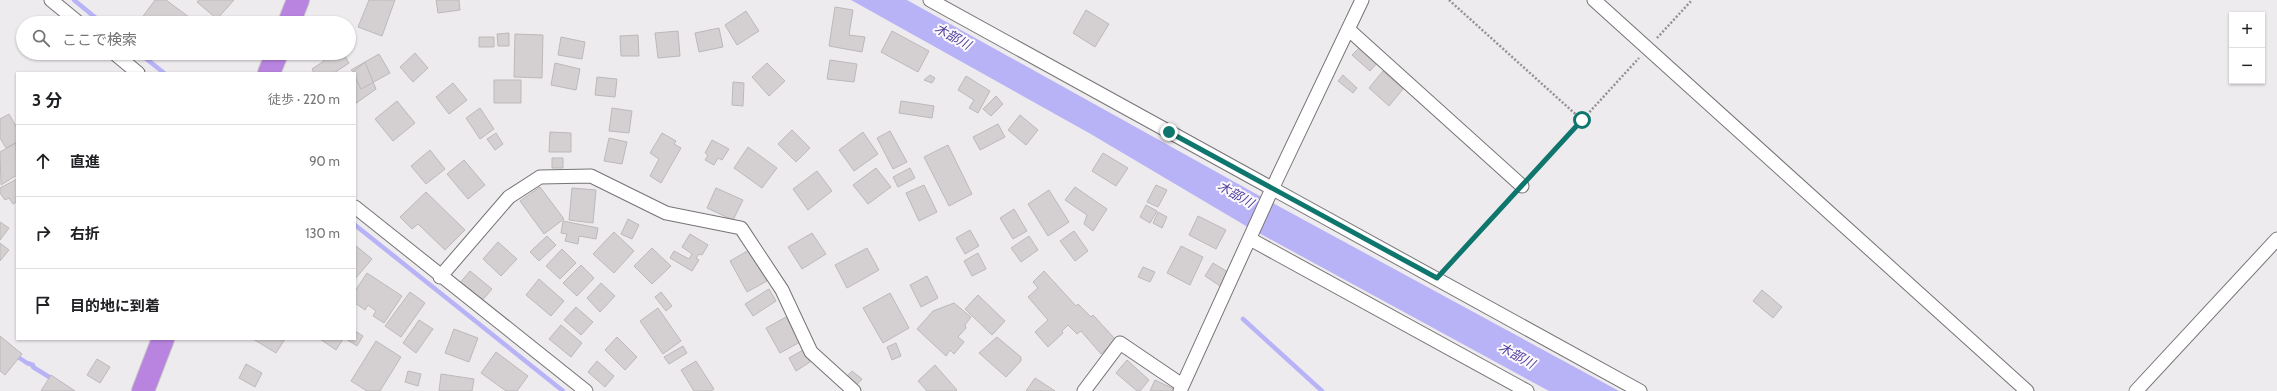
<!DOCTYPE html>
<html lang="ja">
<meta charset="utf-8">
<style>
body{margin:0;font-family:Cabin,"Noto Sans JP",sans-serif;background:#f6f6f6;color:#202124}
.controls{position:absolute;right:12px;top:12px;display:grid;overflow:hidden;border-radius:0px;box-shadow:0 1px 3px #0004}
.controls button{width:36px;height:36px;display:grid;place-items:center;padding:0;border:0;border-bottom:1px solid #e0e0e0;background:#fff;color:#202124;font:20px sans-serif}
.stop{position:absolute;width:12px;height:12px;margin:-9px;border:3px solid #0f766e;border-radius:50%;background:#fff}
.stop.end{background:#0f766e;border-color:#fff;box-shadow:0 1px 4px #0008}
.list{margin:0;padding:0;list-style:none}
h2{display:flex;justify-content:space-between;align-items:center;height:52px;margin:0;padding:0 16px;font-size:17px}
h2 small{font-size:13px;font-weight:400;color:#757577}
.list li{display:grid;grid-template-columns:26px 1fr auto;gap:12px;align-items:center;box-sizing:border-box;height:72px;padding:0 16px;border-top:1px solid #e0e0e0}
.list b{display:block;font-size:15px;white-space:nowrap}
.list em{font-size:13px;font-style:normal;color:#757577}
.icon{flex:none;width:22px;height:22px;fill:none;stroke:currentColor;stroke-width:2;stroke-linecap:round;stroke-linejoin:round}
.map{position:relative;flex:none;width:2277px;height:391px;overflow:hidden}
.search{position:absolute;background:#fff;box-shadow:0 1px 3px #0004;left:16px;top:16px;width:340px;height:44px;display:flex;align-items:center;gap:10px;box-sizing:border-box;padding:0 14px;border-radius:22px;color:#757577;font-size:15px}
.panel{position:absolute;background:#fff;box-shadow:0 1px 3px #0004;left:16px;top:72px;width:340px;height:268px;border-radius:0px}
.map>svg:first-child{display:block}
</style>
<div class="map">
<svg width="2277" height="391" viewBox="0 0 2277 391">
<rect width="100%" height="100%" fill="#eeebee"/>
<path fill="#b8b3f6" d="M851 0H907L1258 195 1619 391H1549L1246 226 1089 133Z"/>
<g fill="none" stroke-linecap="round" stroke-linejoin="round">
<path stroke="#b8b3f6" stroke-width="4.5" d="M74 0 102 23
M139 53 164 73
M355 225 563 391
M1243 319 1322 391
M15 355 27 363 33 365V367L54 380"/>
</g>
<path fill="#d4d0d1" stroke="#bdb9ba" d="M155 0H166L197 23H147L141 19Z
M199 0H234L217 19 197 2Z
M369 0H395L382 36 358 27Z
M436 0H459L460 10 438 13Z
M835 7 853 10 849 35 865 37 862 52 829 46Z
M1086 10 1109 24 1095 47 1073 33Z
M746 11 759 31 737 45 725 25Z
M719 28 723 47 699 52 695 33Z
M678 31 680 56 658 58 655 33Z
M892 31 929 51 918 72 881 52Z
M509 33V46H498L497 34Z
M515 34 543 35 542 78 514 77Z
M638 35 639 56H621L620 36Z
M479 37H494V47H479Z
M561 37 585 42 582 59 558 55Z
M1362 45 1379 61 1370 71 1352 55Z
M318 53H343L349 63 334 73H314L312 69 324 61Z
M415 53 428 68 413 82 400 67Z
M379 54 390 73 361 89 355 77V73L351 70Z
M830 60 857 64 854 82 827 79Z
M365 62 376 89 355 104V73H352Z
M555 63 580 69 576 90 551 85Z
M767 63 785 81 769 96 752 77Z
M1383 71 1403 89 1389 106 1369 88Z
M930 75 935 78 932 83 924 80Z
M1343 75 1357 88 1353 93 1338 81Z
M966 76 990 91 978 113 969 108 974 100 958 90Z
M597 77 617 79 615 97 595 95Z
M494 80H521V103H494Z
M733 82 744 83 743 106 732 105Z
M453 83 467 100 449 114 436 97Z
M996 96 1003 104 991 116 983 109Z
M397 101 415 123 393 141 375 119Z
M901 101 934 106 932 118 899 113Z
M480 108 494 129 480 139 466 118Z
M612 108 632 111 629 133 609 131Z
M9 114 17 128V142L6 148 0 138V119Z
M1020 115 1038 130 1026 145 1008 130Z
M998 124 1005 137 980 150 973 137Z
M792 130 810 148 796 162 778 144Z
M890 131 907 162 893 169 877 138Z
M550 132 571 133V152H549Z
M863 132 878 154 854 171 839 150Z
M496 133 503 144 495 150 487 139Z
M662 133 676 141 674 144 681 148 661 183 650 176 659 159 650 153Z
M609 138 627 142 622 164 604 161Z
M712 140 729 149 722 160 718 158 714 165 705 160 708 155 705 153Z
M16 143 17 175 1 185 0 152Z
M948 145 972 194 949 206 924 157Z
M748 147 777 168 762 188 734 168Z
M430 150 445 169 426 184 411 166Z
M1103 153 1128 168 1116 186 1092 171Z
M552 158H563V168H552Z
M464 160 485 185 468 199 447 174Z
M876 168 891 187 868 204 853 185Z
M910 168 915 178 898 187 893 177Z
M817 171 832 191 808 210 793 189Z
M17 179V204L16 202 13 204 9 198 5 200 0 193V188Z
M924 185 937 212 919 221 906 193Z
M1156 185 1167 190 1158 207 1147 202Z
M540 187 564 219 544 234 520 201Z
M1075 187 1107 209 1093 231 1084 224 1087 215 1065 200Z
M572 188 596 190 593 223 569 220Z
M716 188 743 200 733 220 707 208Z
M1049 190 1069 222 1048 236 1028 204Z
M426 192 465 230 445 250 418 224 412 229 400 217Z
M1146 205 1157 211 1150 223 1140 217Z
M1014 209 1027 231 1013 239 1000 218Z
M1158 212 1167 217 1162 228 1153 223Z
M1198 216 1226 230 1216 249 1189 235Z
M628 219 639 225 632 239 621 234Z
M563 221 598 228 596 239 579 236 578 244 565 241 567 234 561 233Z
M0 222 9 228 0 240Z
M970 230 979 246 965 254 956 238Z
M1074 231 1088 251 1075 261 1060 241Z
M614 232 634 251 614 273 593 254Z
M812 233 826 254 802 269 788 247Z
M690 234 708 245 702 255 699 254 696 258 699 260 692 271 670 258 674 251 689 259 692 254 682 247Z
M547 236 556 245 539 261 530 252Z
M1029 236 1038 250 1021 262 1011 248Z
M498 242 517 259 501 276 483 259Z
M0 243 9 250 0 261Z
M355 245 372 259 355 279Z
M1181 246 1203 257 1190 285 1167 273Z
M652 248 671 266 652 284 634 266Z
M867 248 879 270 847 288 835 265Z
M562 249 576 263 560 279 546 266Z
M749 250 767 281 747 292 730 261Z
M978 253 986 269 972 276 964 261Z
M1213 263 1228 272 1220 286 1205 276Z
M581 265 594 278 577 296 563 283Z
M1143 267 1155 272 1150 282 1138 277Z
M470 271 492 289 480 303 459 284Z
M1044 271 1076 306 1078 304 1091 317 1093 315 1116 340 1101 354 1081 331 1077 334 1068 325 1062 331 1063 333 1048 347 1035 332 1048 320 1028 297 1038 288 1033 282Z
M367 273 402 296 384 323 373 316 376 311 368 305 365 310 355 303V291Z
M927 276 938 298 921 307 910 285Z
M539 279 564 301 551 316 526 295Z
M601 283 615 296 600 312 587 298Z
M769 289 776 301 753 316 745 304Z
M1762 290 1782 307 1773 318 1753 301Z
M410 292 425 303 401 337 385 326Z
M661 292 672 306 666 311 655 297Z
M890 293 909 328 883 343 863 308Z
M978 295 1005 321 992 335 965 309Z
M954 303 971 317 965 325 966 328 958 337 964 342 954 354 950 350 946 356 917 329 933 311Z
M576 307 593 322 581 335 564 320Z
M658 308 681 341 663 354 640 321Z
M786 317 800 342 780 353 766 328Z
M419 320 433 329 416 353 403 343Z
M561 325 582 343 571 357 549 339Z
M454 329 478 338 469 362 445 353Z
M355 331 363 336 357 346 346 339H355Z
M0 336 22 354 5 375 0 371Z
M617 337 637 357 625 370 605 350Z
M997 337 1021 357V361L1006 377 979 353Z
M253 339H285L276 353Z
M320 339H343L336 350Z
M376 341 401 357 380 391H367L351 381Z
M896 343 901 356 892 360 887 347Z
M683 346 687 353 669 364 664 357Z
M803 350 810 362 796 371 789 358Z
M496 352 528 376 517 391H506L481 373Z
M97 359 110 367 100 383 87 375Z
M1127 360 1149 380 1140 391H1137L1116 373Z
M597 361 614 376 605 387 588 372Z
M696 361 714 389 711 391H694L681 370Z
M246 364 262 373 255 387 239 378Z
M935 365 957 390 956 391H927L918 381Z
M408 371 421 374 418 386 405 382Z
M852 371 862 379 855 387 845 378Z
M441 374 474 379 472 391H439Z
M51 375 75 391H41Z
M1035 378 1055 391H1026Z
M1155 380 1176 390V391H1150Z"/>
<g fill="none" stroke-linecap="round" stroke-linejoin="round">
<defs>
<path id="street" d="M51 0 79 23
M930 0 1640 391
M1594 0 2027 391
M1348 29 1522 186
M114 53 138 73
M355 207 586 391
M1250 239 1527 391
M440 277 509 197 540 177 591 176 666 213 741 228 782 290 811 352 854 391
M1084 391 1120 343 1182 385
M1180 391 1272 189 1362 0
M2136 391 2277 239"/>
<path id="highway" d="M289 23 298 0
M269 73 277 53
M143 391 163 339"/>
</defs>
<use href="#street" stroke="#767376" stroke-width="15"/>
<use href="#highway" stroke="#c7c7c7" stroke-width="24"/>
<path stroke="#939193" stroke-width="2.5" stroke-dasharray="2 2" stroke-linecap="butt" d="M1449 0 1582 120
M1657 38 1692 0
M1530 177 1639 58
M1446 268 1512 196"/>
<use href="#street" stroke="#fff" stroke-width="13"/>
<use href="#highway" stroke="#b884df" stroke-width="22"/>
</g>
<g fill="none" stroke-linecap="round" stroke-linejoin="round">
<path stroke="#0f766e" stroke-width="5" d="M1169 132 1437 278 1582 120"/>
</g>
<g text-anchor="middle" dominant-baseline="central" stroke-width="4" stroke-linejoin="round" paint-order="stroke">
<g font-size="13" font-style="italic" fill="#52409f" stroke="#fcf9fb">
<text transform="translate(953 36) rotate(29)">木部川</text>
<text transform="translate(1236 194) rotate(30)">木部川</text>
<text transform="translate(1517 355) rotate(29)">木部川</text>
</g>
</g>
</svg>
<div class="controls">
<button>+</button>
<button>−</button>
</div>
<div class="stop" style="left:1582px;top:120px"></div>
<div class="stop end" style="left:1169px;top:132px"></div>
<div class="search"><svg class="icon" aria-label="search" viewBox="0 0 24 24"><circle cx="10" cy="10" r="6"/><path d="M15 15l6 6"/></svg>ここで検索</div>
<section class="panel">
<h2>3 分<small>徒歩 · 220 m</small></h2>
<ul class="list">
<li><svg class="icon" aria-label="ahead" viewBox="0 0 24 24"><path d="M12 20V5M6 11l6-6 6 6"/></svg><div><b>直進</b></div><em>90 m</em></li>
<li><svg class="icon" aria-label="right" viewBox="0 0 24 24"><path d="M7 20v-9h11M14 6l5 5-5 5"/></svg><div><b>右折</b></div><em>130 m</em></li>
<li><svg class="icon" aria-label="arrive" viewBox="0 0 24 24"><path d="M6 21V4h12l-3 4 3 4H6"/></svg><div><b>目的地に到着</b></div></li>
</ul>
</section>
</div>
